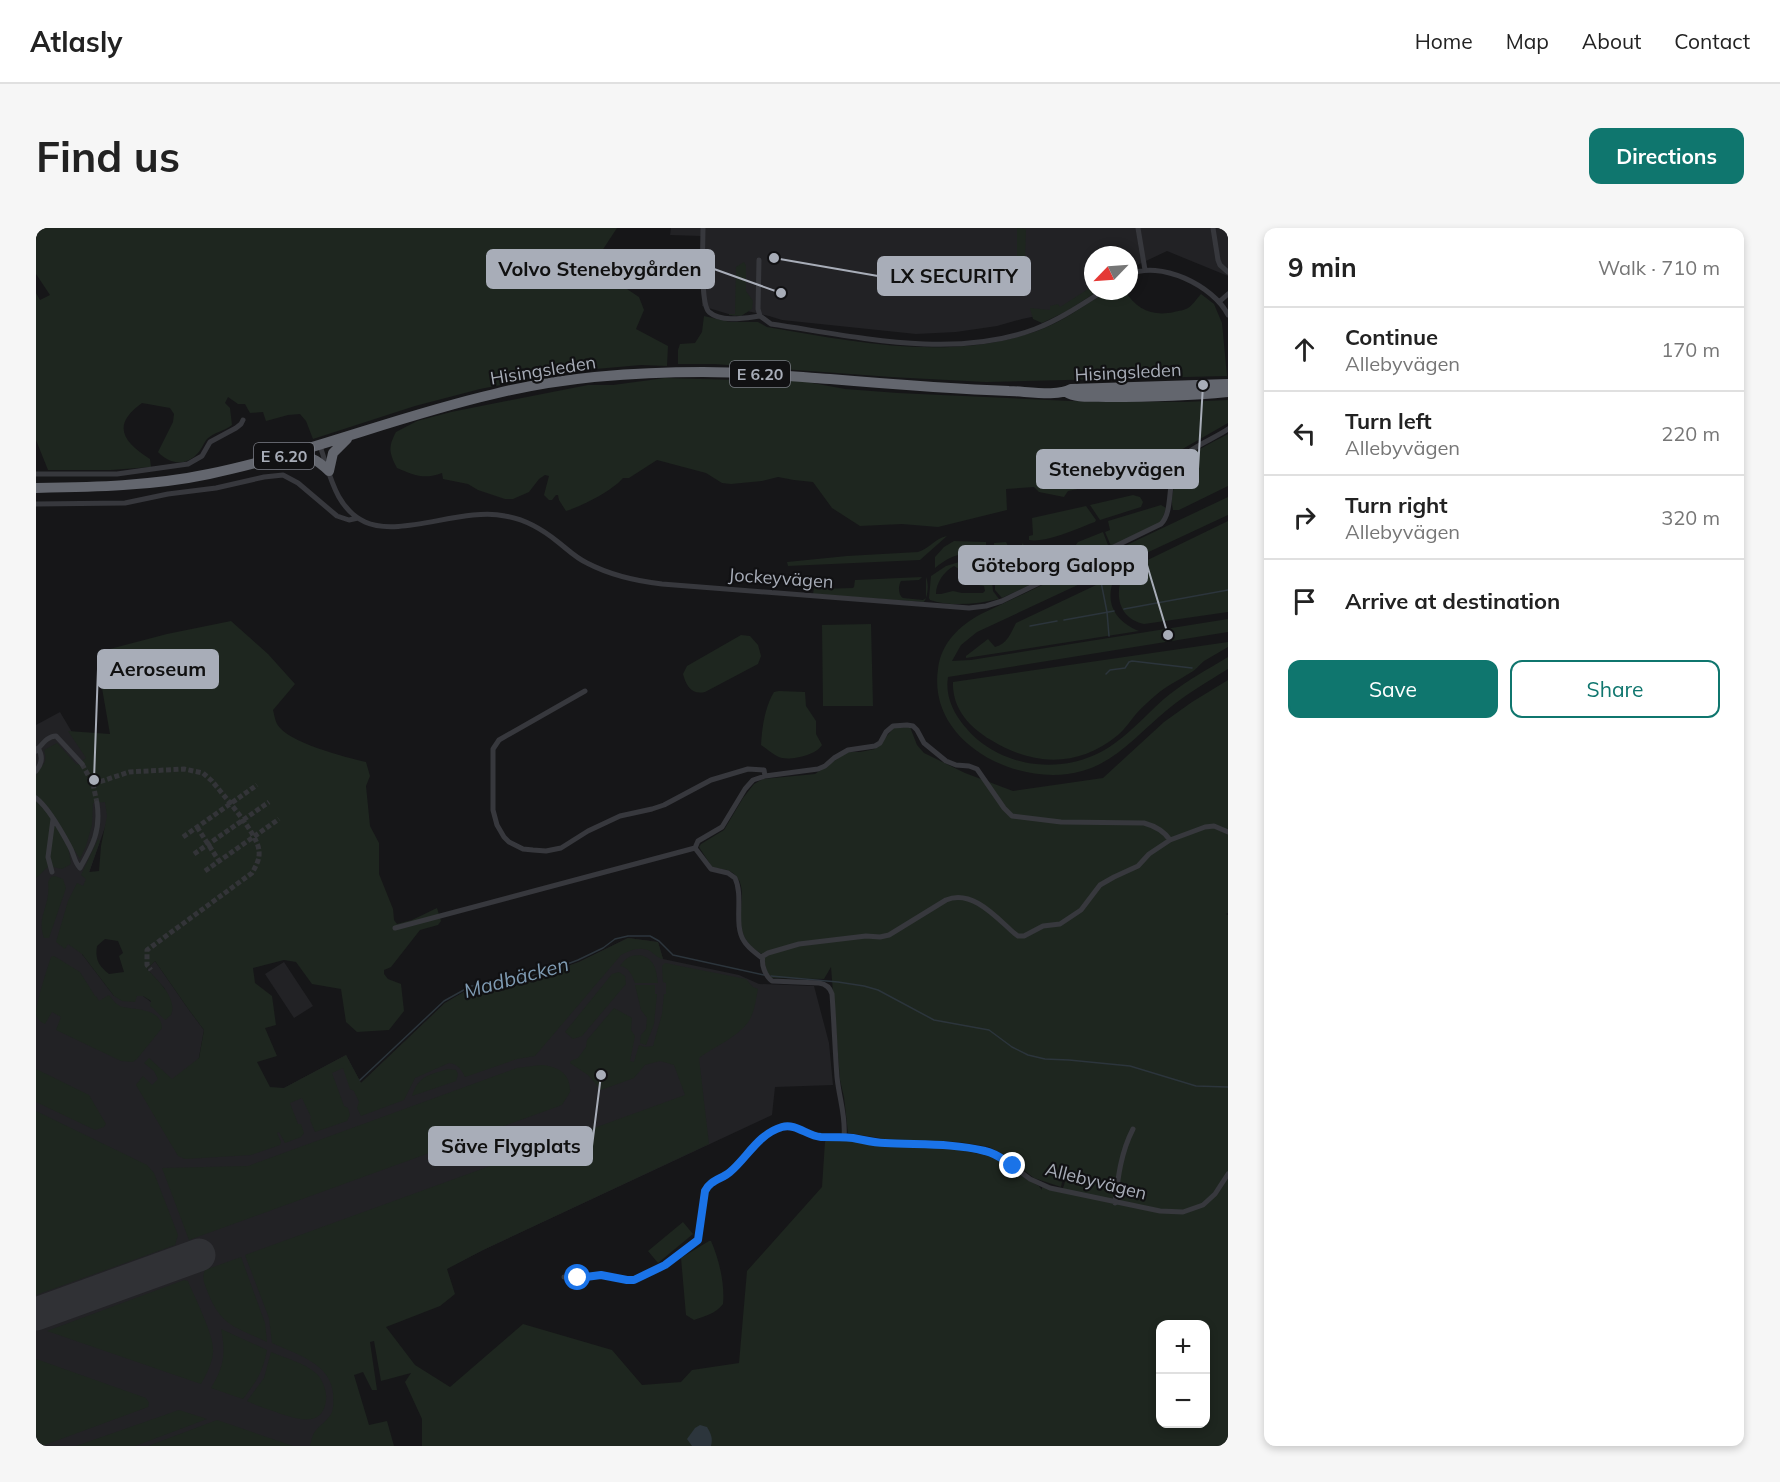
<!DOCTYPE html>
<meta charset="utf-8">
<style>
body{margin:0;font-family:Mulish,sans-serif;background:#f6f6f6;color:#222}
.controls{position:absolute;right:18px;bottom:18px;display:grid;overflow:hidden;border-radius:12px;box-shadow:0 3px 9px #0003}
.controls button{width:54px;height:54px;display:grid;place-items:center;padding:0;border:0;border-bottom:2px solid #e0e0e0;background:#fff;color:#222;font:30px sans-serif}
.compass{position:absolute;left:1048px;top:18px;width:54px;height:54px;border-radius:50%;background:#fff;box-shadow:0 3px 9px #0003;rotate:245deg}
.stop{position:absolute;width:18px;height:18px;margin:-14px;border:4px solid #1a73e8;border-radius:50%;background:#fff}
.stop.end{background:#1a73e8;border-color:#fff;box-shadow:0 2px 6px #0008}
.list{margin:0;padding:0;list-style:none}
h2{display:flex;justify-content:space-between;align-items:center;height:78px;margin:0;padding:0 24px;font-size:26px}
h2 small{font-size:20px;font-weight:400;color:#767676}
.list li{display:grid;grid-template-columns:39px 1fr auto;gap:18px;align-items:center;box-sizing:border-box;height:84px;padding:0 24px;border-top:2px solid #e0e0e0}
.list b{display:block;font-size:22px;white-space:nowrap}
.list p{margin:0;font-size:20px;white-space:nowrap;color:#767676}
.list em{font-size:20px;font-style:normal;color:#767676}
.actions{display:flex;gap:12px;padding:18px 24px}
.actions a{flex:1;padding:14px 0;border:2px solid #0f766e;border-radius:12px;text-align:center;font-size:21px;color:#0f766e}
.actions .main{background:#0f766e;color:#fff}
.icon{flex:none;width:33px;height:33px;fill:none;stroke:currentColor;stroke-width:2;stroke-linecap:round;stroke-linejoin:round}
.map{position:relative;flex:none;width:1192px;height:1218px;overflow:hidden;border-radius:12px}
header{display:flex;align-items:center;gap:36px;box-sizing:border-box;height:84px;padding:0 30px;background:#fff;border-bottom:2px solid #e0e0e0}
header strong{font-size:28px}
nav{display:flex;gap:33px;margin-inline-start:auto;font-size:21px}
.intro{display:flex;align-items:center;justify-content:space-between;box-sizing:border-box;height:144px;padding:0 36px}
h1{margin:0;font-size:42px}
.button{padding:15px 27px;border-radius:12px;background:#0f766e;color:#fff;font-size:21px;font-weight:700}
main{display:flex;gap:36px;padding:0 36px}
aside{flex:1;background:#fff;border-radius:12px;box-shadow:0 3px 9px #0003}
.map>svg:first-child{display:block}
</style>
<header>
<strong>Atlasly</strong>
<nav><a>Home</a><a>Map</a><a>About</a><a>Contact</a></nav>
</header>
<div class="intro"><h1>Find us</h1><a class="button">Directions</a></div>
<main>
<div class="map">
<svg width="1192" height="1218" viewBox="0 0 1192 1218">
<rect width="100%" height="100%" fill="#161618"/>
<path fill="#222225" d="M635 0H1192V48L1131 23 1093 41V27H1057V63L1025 83 986 91 961 98 920 104 880 106 746 92 733 88 711 83 699 88 666 78 665 8 634 7Z
M24 484 59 543 74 585 53 645 46 726 78 768H107L115 774 129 761 111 741 119 733 153 782 168 802 152 890 248 860 310 827 325 855 409 775 433 761 449 758H462L510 746 543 734 592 710 622 714 627 731 703 747 723 756 778 758 793 815 797 857 739 859 736 887 447 1022 295 1100 314 1186 284 1218H0V497Z
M248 734 277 778 258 790 229 746Z"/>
<path fill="#1e261f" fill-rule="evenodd" d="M0 0H581L556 38 603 69 608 82 600 101 632 118 631 138 605 137 537 143 444 161 379 178 277 211 270 193 264 186 252 187 230 193 227 184 214 185 209 176H202L192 169 189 175 194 180 196 197C189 203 178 204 171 211 167 216 165 223 160 227 148 239 132 235 122 224L137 194 138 186 134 180 106 175C75 197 87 214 114 231L115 239 75 242H12L0 212V65L4 72 14 67 0 46Z
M981 0 990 1 988 63 984 68H981Z
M708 34 710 38V63L717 73 716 81 705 88 693 87V86H699L700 39Z
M1057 58V63H1062L1031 83 1006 95 997 91 994 80 1014 82V78L1022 76 1024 79Z
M1073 63H1089C1100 81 1117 89 1138 84 1142 83 1149 82 1152 80 1157 77 1161 70 1165 66L1178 76 1186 95 1191 148 950 154 855 149 678 136H642V122L644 116 659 115 666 104 668 88 694 94H722L731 99C820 114 918 135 1006 101 1030 92 1050 75 1073 63Z
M629 150 734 153 737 151 765 153 809 161 862 165 1034 173 1148 174 1192 172V195L1143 223 1134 240 1102 249 1032 263 1028 269 1003 264 998 259 970 261 971 282 902 299 866 296 824 298 796 280 777 254 758 252 742 249 726 253 695 256 686 255 670 245 621 232 593 250H587C576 263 546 278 530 283L523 272 522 267H520L516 272H513L508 267 513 248 509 247 503 251 493 264 477 271H469L442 262 432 256 407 251 406 245C388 252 378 247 361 240 353 225 352 219 360 204L381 193 415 184 552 157H577Z
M1192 206V258L1143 282H1137C1135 274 1136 267 1138 259 1142 227 1167 220 1192 206Z
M1097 267 1104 269 1107 274 1105 279 1064 292 1054 277Z
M1192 269V287L941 404 925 417 916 433 935 432 1192 391V404L912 449C908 474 924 496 942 512 981 544 1039 545 1079 515 1099 501 1115 481 1134 466 1152 452 1172 441 1192 429V441C1171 454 1150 466 1131 482 1104 504 1080 534 1046 543 983 561 891 515 902 441 905 415 923 398 945 386Z
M1125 277 1130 280 1125 295 1075 318 1069 304 1074 302 1072 293Z
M1050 278 1060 292 1059 294C1042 300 1011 315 993 312V308L997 307 996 290Z
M1192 293V384L1108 396C1082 391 1077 364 1089 343Z
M1067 304 1072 317 1071 321 1002 353H1000L996 338V334L1003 332 1007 335 1013 333 1015 328 1020 326 1029 327 1034 325 1042 314Z
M911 308 884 332 752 338 751 334 811 328 882 324C893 321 899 310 911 308Z
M918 313 950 314 951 334C943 338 937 330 932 326 918 326 909 332 899 340V329L908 319Z
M970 314 975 324 982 323 987 315 995 353 992 358 966 370 959 362 958 315Z
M923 334 937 336 945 340 955 342 957 363 963 371C941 376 916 379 894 372L893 370 895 348 910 338ZM918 338 923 341 925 354 948 358 949 363 947 365H926L917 363 905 366H900C900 355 908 343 918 338Z
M886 349 883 352 865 353C862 358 862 367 867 370L887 372 890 370V349C893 356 892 368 888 374L777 366 778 360 781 359 782 361 817 360 818 359 819 352Z
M1077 349 1078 351C1068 375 1080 394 1103 403L930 430V428L952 411 959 419C971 416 975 405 980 395Z
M195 393 232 426 259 456 237 482C238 486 239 492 241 496 252 515 309 529 330 534L334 548 330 558 334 598 343 615V646L357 681 358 692 361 696 376 692 401 680 405 693 402 697 384 702 355 739 348 742V746L352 751 365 756 368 783 353 802 321 804 310 794 305 761 276 756 260 734 248 732 217 740 219 755 236 768 240 797 229 800 241 828 221 834 234 859 248 860 310 827 325 855 409 775 433 761 449 758H462L510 746 543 734 592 710 622 714 627 731C620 729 620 727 614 723 605 718 594 722 585 727L499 828 481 831 429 849C425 841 422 836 413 835L379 850 368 872 325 888 321 880 323 874 318 863 314 861 307 840 296 845 308 878 312 880 314 887 311 893 279 904 274 892 275 889 266 870 254 875 262 896H265L268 905 265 909 249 915 243 904 241 905 245 914 244 917 215 927 149 931 142 928 100 857 107 848 116 857 122 851 118 843 108 835 113 830 136 851 163 830 168 802 153 782 119 733 111 741C121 752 142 770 135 787L129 792 117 780 114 778 115 773 107 768H101L99 774 86 773 78 768 46 726 32 716 29 721 20 714 32 673 41 655 47 658 50 651 45 647 62 611 64 613 53 644 63 643 65 618 71 588 69 574 57 575 56 597 50 618 44 631 8 574 0 569C0 563 0 555 0 549 3 536 13 539 8 522L21 515 41 537 50 530 32 503 74 506 63 443 70 422 131 406ZM69 711 82 713 87 725 83 728 88 744 73 746C62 737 59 731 61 718Z
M835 396 837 478H787L786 397Z
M705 407 714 408 722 417 725 428 722 436 669 464C656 467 650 458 647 446L651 438Z
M1192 414V419C1184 424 1176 428 1168 433 1163 437 1160 442 1154 445 1143 452 1130 458 1120 467 1113 473 1106 479 1100 486 1094 493 1089 501 1082 507 1042 540 997 538 955 512 933 499 916 480 917 454Z
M1192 452V685L1190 686 1192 687V1218H386V1191L369 1154 375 1145 345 1153 338 1113 334 1114 341 1162H336L327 1144 318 1147 333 1197 351 1193 358 1218H274C275 1214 276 1208 278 1205 283 1197 292 1193 296 1184 298 1178 297 1171 297 1165 294 1135 260 1126 236 1115L233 1090 209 1027 649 867 638 837 624 833 609 837 598 850 565 862 552 847 534 835 535 833 542 830 550 819 551 812 578 780 596 790 595 802 599 808 594 833 598 834 603 817 609 819 617 818 626 786 628 766H630V755L627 754 626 738 629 735 710 751 717 759 722 761C720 770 719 781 715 789 707 807 679 818 663 830L673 916 447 1022 411 1041 419 1066 404 1078 350 1099 379 1137 414 1159 487 1096 576 1122 606 1157 645 1154 656 1142 703 1135 711 1043 786 959 789 914 792 910 850 918 910 919 962 930 990 951 1003 958 1006 962V959L1026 963 1029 954 1022 953 1026 954 1025 959 998 950 965 925 953 919 924 914 849 911 812 905 808 869 804 852 795 739 788 751 736 750C729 745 729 735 728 727 684 704 720 665 698 646 693 641 683 641 676 639L663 619 665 616 688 602 707 570 718 556 727 551 779 546 811 524H824L839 521 858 500 874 499 881 517 888 525 929 545 977 563 1067 550 1128 494 1156 474ZM1124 1096H1170V1196H1124Z
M743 463 769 464 770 478 780 493V506L786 517C780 527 757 532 746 530 739 528 731 521 725 517 726 499 729 479 738 464Z
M0 572 15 590 12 639 0 650Z
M18 595 32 618 35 636 26 641 17 639 13 631Z
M19 648 27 651 30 660 13 710H8C0 687 15 679 12 654L15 649Z
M604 727C619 731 620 741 622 755H599C596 747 593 739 584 738 589 730 595 727 604 727Z
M18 728 44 744 59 768H60L63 773 73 767C77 772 81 778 87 779 100 782 125 780 126 800L101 831 97 834 85 833 20 802 25 789 16 784 9 796C4 794 1 791 0 786 0 775 11 741 15 729Z
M583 744 589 748 590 756 546 808 537 811 529 804 576 746Z
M599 757H619V766H621L618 796 610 817 604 815 605 807 610 801 611 790 605 782Z
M505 837C522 838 535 846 534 864L526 877 153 1012 126 940 212 938 481 840Z
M0 841 53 867 70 896 68 899 59 902 0 874Z
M412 841 420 842 422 846 420 853 376 868C383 847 393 847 412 841Z
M0 883 111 937 118 945 142 1007 139 1017 0 1067Z
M647 994 657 1006 622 1035 612 1023Z
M673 1013H675C683 1031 689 1056 687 1076 679 1086 669 1088 658 1092L650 1087 645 1030Z
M205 1029 229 1095 231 1114C200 1099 186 1099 172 1065 169 1056 165 1051 169 1042Z
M148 1052 152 1053C159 1071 179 1108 177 1125 176 1136 170 1147 165 1156L11 1103Z
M185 1101 231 1122C227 1144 220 1154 207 1171L175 1160C188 1138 190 1126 185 1101Z
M235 1124C249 1130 269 1135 281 1146 287 1153 291 1163 290 1172 287 1203 254 1189 237 1183 228 1180 219 1177 211 1173L228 1150Z
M0 1131 110 1170 113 1175 112 1179 6 1218H0Z
M143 1182 171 1191 99 1218H40Z
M181 1192 257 1218H112Z"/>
<path fill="#2c353c" d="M664 1197 671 1199C675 1206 677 1210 675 1218H656L651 1211 659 1200Z"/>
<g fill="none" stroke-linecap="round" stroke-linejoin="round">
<path stroke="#2c353c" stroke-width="1.5" d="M1065 354 1071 384 1073 408
M1088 381 1192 362
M1028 392 1078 383
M994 398 1021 393
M1070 446 1074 442 1089 440 1093 434 1096 433 1156 440
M735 748 802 754 828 758 842 762 898 792 953 802 976 819 992 827 1009 831 1033 832 1094 838 1160 858 1192 859
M324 852 408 773 435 758 463 756 510 744 542 732 567 720 579 711 592 708H614L623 713 637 727 728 747"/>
<path stroke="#303135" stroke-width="33" d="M0 1086 163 1027"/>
<path stroke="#333438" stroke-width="5" stroke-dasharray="5 2.5" stroke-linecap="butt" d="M46 536 57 556 61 575
M57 556 93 544 148 541 167 545 176 553C188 568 222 606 223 623 224 631 220 638 216 645L111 722V737L115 742
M161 599 183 633
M147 609 221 557
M158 626 233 574
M169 643 243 591"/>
<path stroke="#37383d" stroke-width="5" d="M667 0C667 15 664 76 673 84 686 95 709 90 724 88
M1102 0 1109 42
M1177 0 1182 32 1184 37 1192 44
M723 32 722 81 724 88 735 96C818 108 917 132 999 101 1023 92 1045 77 1067 63
M1093 47C1123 31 1178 58 1192 87
M1183 74 1192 66
M284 218C294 246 299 280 329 294 364 310 427 279 469 288 489 291 506 301 522 314 531 321 540 330 551 335 574 347 600 353 626 356L933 380 950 378 966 373 1125 296C1138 283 1130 254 1142 235 1153 219 1176 212 1192 201
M0 246H81L152 236 166 228 174 214 200 200 205 196 207 192
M0 276 89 275 132 266 180 260 228 249 247 247 262 255 301 288 313 292 322 290
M549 463 463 512 457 521V582L461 597 468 609 473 614 487 621 497 622 510 623 525 620 552 603 584 588 616 581 628 577 675 552 712 541 728 542 729 548
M0 523C6 517 11 508 20 508L46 536
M0 543C6 536 7 528 2 520
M0 570C13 580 26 604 34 619 38 626 38 634 44 640 57 617 65 602 61 575
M16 644 12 629 17 591
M359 700 659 620
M726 730C720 725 712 720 708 713 697 696 708 669 699 650L692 645 675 641 659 620 662 613 686 599 709 561 717 552 729 548 782 541 789 538 798 530 812 522 839 518 844 515 850 504 857 498 871 497 877 498 881 502 888 515 910 533 920 537 933 538 941 541 968 580 976 588 1025 594 1108 595C1119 598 1128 603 1134 612
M808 909C810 888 803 870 801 849 799 822 798 794 796 766 794 759 790 756 783 755L736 753C729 748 725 736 727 728L732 725 763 716 830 708 844 709 853 707 910 672C936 661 960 689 978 705L982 708H988L1007 698 1024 696 1045 682 1064 657 1078 649 1102 638 1113 626 1134 612 1169 599 1178 598 1192 604
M1079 975C1082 949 1085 924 1097 901
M528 1049 542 1050 565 1047 595 1052 629 1037 662 1012 669 963 677 953 693 945 720 915 738 903 749 898 760 900 777 908 808 909 847 915 907 917 953 924 966 930 994 951 1014 960 1124 983 1147 984 1167 977 1179 966 1192 946"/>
<path stroke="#63666e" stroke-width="10" d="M1030 164C1041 171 1057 168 1071 169 1111 169 1152 168 1192 164
M257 229C276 229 279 230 293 243
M293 243 297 225 311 211
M0 260C58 259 116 258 173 246 270 226 362 188 458 166 526 149 597 144 667 144 709 144 751 148 794 151 853 156 913 161 973 163 988 163 1023 169 1035 161L1192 156"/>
</g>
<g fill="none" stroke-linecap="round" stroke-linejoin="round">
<path stroke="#1a73e8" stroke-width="8" d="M542 1050 565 1047 591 1052H598L629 1037 662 1012 669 963C674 952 686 951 694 944 711 930 722 906 746 899 760 895 771 908 785 909 796 909 806 909 817 910 828 912 838 915 849 915 882 917 917 915 949 923 960 925 968 932 977 938"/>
</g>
<g text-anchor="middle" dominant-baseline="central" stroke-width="4.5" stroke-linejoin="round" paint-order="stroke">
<g fill="#111113" stroke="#7b7e86" stroke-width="1.5">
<rect x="694" y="133" width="60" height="26" rx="4.5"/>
<rect x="218" y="215" width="60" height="26" rx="4.5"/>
</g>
<g font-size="16" font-weight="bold" fill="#a8adb8">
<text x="724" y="146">E 6.20</text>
<text x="248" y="228">E 6.20</text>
</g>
<g font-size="18" fill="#a8adb8" stroke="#111113">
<text transform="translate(507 142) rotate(-9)">Hisingsleden</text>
<text transform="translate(1092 144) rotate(-3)">Hisingsleden</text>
<text transform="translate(745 350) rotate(4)">Jockeyvägen</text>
<text transform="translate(1060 953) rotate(14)">Allebyvägen</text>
</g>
<g font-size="20" font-style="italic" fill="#7f9bb3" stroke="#111113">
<text transform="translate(480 749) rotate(-15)">Madbäcken</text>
</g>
</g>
<path fill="none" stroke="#a8adb8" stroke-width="2" d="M745 65L678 41M738 30L842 48M1167 157L1162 241M1132 407L1111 337M58 552L62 441M565 847L556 918"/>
<g fill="#a8adb8" stroke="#111113" stroke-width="2">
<circle cx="745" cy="65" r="6"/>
<circle cx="738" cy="30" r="6"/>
<circle cx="1167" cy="157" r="6"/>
<circle cx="1132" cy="407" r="6"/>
<circle cx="58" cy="552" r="6"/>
<circle cx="565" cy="847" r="6"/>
</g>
<g fill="#a8adb8" stroke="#a8adb8" stroke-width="2">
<rect x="451" y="22" width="227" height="38" rx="6"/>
<rect x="842" y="29" width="152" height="38" rx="6"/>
<rect x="1001" y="222" width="161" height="38" rx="6"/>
<rect x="923" y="318" width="188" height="38" rx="6"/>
<rect x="62" y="422" width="120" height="38" rx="6"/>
<rect x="393" y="899" width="163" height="38" rx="6"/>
</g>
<g font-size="20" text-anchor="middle" font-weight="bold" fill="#111">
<text x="564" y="48">Volvo Stenebygården</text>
<text x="918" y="55">LX SECURITY</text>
<text x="1081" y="248">Stenebyvägen</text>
<text x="1017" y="344">Göteborg Galopp</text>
<text x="122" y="448">Aeroseum</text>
<text x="475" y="925">Säve Flygplats</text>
</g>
</svg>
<div class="controls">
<button>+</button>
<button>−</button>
</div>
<svg class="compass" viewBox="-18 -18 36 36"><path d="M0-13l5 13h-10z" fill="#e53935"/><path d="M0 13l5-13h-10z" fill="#767676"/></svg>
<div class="stop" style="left:542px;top:1050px"></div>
<div class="stop end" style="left:977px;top:938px"></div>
</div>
<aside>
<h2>9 min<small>Walk · 710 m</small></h2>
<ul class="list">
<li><svg class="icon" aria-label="ahead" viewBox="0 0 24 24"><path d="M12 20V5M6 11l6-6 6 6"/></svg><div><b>Continue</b><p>Allebyvägen</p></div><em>170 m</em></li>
<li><svg class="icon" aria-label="left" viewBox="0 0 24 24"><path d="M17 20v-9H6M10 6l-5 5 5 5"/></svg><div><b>Turn left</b><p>Allebyvägen</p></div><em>220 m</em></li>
<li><svg class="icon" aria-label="right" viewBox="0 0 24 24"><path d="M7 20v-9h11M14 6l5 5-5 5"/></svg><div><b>Turn right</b><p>Allebyvägen</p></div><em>320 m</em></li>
<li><svg class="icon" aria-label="arrive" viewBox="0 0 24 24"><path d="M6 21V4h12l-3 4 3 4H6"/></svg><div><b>Arrive at destination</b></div></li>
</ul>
<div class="actions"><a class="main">Save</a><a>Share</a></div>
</aside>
</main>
